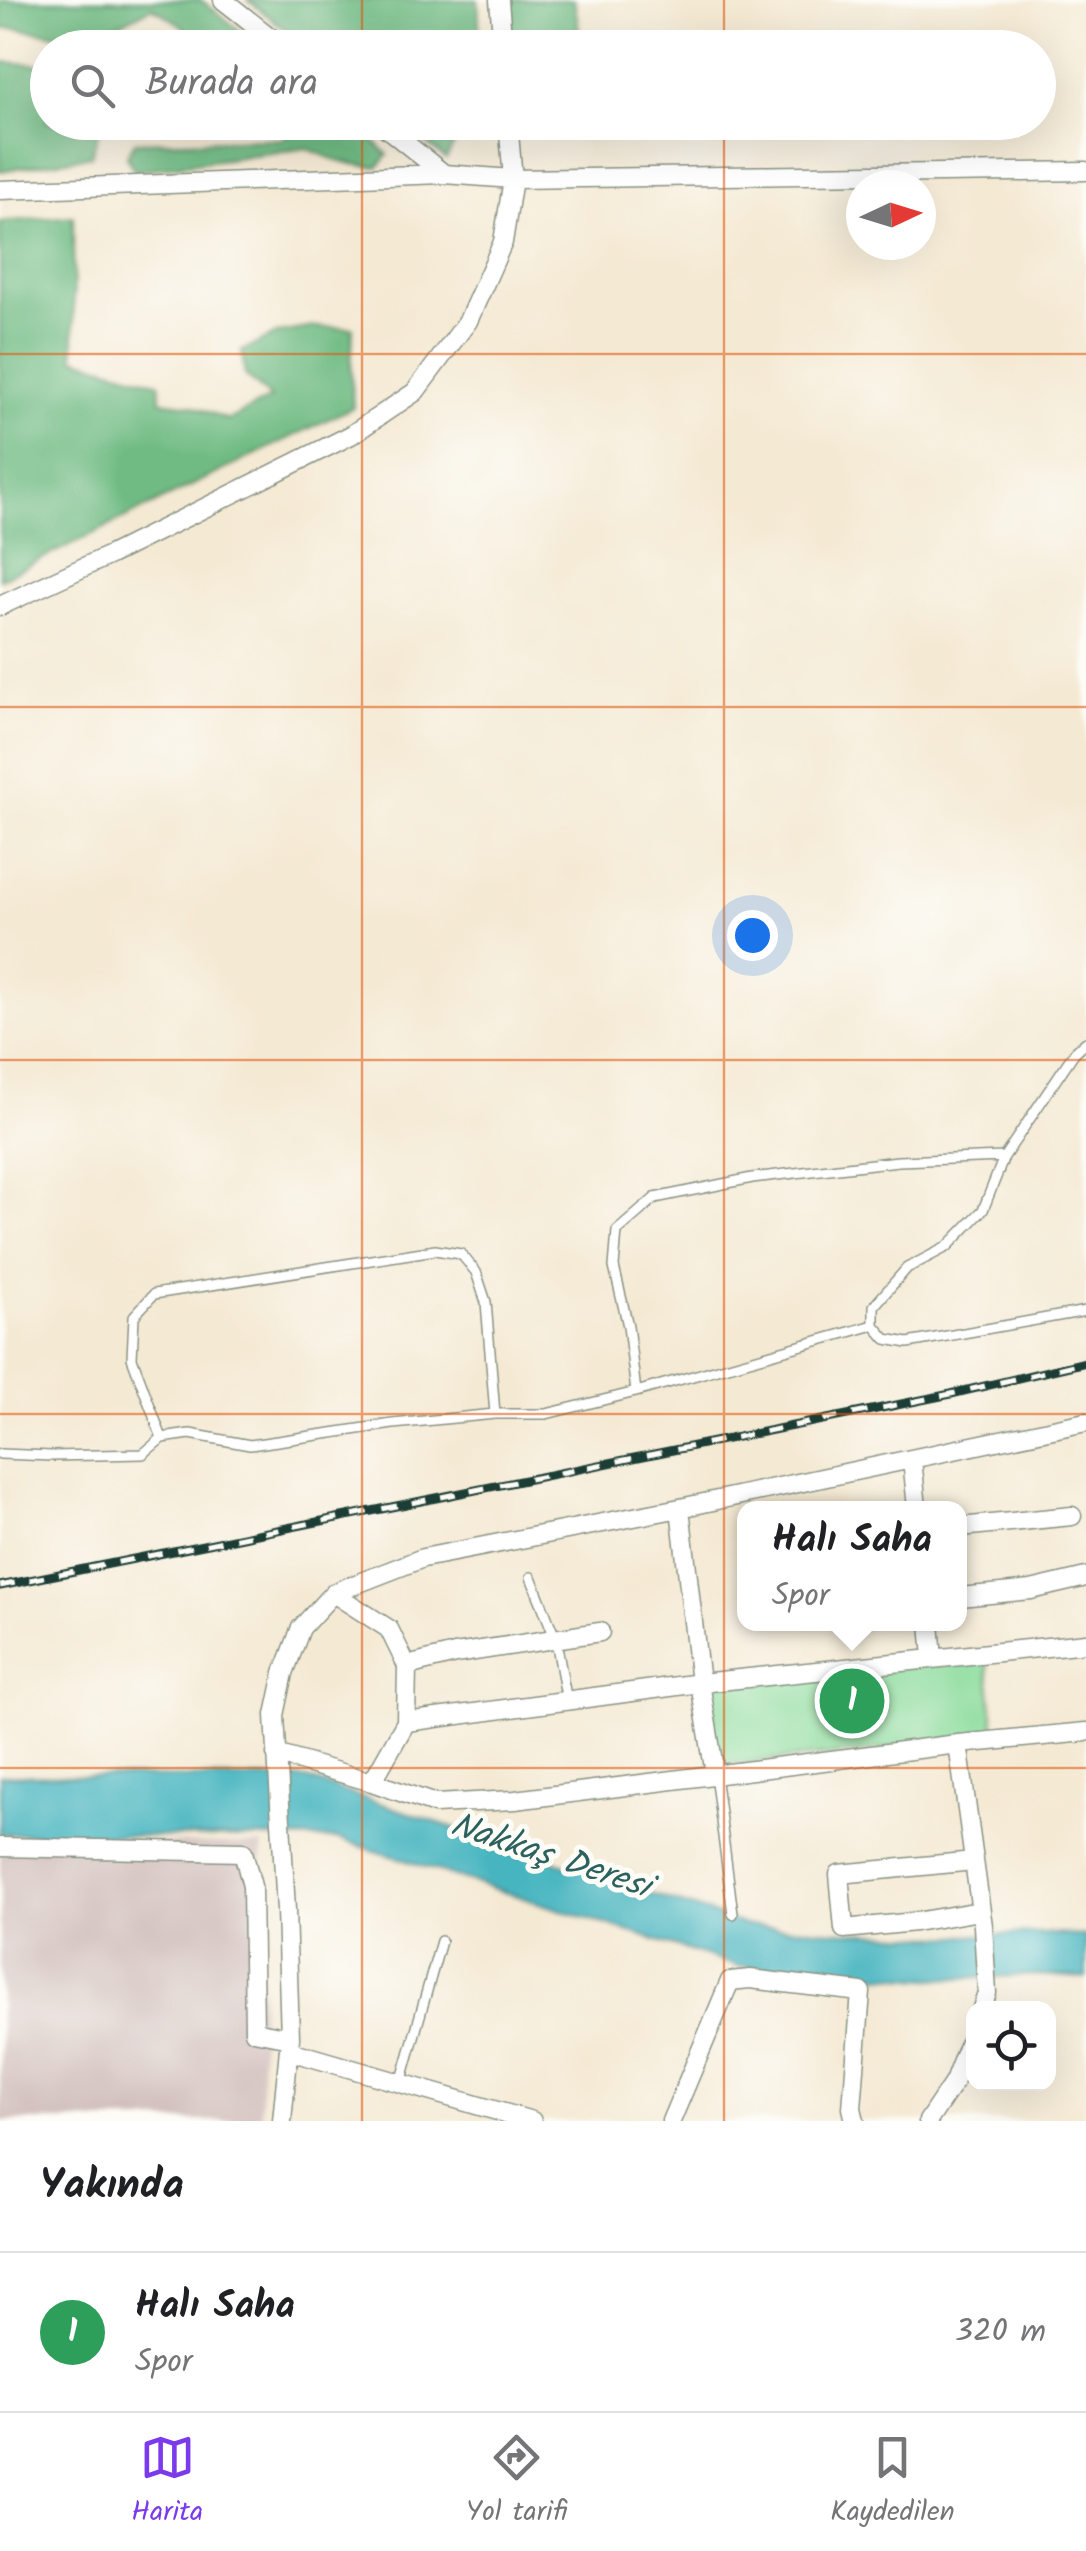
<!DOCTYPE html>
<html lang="tr">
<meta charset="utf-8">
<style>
body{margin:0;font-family:Kalam,sans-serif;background:#f6f6f6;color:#202124}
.controls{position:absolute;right:30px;bottom:30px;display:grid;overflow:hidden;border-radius:20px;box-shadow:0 10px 40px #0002}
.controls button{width:90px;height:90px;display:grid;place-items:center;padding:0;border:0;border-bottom:2px solid #e0e0e0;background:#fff;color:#202124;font:50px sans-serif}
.compass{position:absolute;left:846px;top:170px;width:90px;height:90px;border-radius:50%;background:#fff;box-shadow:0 10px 40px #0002;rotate:86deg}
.you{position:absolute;left:752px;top:935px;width:35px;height:35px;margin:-25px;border:8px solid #fff;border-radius:50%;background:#1a73e8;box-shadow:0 0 0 15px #1a73e833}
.badge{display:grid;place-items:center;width:65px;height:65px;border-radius:50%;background:#7c3aed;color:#fff;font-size:32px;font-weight:700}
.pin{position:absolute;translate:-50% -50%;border:5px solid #fff;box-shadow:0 2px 10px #0006}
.popup{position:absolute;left:737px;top:1501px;width:230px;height:130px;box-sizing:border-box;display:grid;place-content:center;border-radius:20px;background:#fff;filter:drop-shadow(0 2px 8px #0005);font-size:32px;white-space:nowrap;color:#757577}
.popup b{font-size:38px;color:#202124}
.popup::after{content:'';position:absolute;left:50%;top:100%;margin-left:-20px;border:20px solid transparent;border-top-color:#fff}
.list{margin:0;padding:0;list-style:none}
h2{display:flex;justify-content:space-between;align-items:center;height:130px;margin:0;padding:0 40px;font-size:42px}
h2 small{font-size:32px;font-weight:400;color:#757577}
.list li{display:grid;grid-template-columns:65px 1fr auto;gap:30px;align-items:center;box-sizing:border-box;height:160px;padding:0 40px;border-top:2px solid #e0e0e0}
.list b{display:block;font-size:38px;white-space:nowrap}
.list p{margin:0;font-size:32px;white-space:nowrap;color:#757577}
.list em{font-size:32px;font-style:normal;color:#757577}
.icon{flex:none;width:55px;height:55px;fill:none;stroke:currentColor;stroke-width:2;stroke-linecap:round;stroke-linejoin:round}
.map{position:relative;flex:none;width:1086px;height:2121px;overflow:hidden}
.search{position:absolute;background:#fff;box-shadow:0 10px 40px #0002;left:30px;right:30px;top:30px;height:110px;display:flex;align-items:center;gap:25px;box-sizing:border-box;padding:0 35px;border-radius:55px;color:#757577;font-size:38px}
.sheet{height:290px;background:#fff}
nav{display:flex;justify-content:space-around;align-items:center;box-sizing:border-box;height:140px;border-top:2px solid #e0e0e0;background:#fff;font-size:28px;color:#757577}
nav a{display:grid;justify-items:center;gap:5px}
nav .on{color:#7c3aed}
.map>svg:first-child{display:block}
</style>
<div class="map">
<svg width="1086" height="2121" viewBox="0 0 1086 2121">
<rect width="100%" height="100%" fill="#fdfcf7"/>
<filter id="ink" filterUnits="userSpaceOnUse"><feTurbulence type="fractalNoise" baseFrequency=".01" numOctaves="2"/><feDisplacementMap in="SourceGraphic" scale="20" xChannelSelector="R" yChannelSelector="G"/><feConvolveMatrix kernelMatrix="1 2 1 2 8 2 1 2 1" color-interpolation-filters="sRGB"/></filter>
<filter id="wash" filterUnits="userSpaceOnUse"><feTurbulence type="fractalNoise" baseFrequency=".0048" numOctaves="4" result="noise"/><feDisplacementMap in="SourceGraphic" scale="40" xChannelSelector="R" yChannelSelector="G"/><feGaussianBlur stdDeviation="2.25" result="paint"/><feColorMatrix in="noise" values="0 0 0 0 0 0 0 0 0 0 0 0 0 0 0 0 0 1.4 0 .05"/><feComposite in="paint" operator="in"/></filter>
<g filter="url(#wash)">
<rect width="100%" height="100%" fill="#f4e9d3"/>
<path fill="#d1bfbd" d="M0 1839 262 1845 261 2121H0Z"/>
<path fill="#8adb9b" stroke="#548c68" stroke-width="2.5" d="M986 1653 995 1733 854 1753 716 1765 711 1682Z"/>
<path fill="#6fbb83" stroke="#477c5c" stroke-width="2.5" d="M0 0H201L261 47H204L180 24 152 7C117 28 88 37 47 33 31 32 15 26 0 29Z
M248 0H478L480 47H307Z
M508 0H574L582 47H511Z
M0 62 47 65 48 122 110 123 99 130 91 156 0 171Z
M311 122 355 123 388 155 378 167C351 165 331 160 307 148L135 171 126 157 135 142 281 139Z
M400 123H465L446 159Z
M515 123H596L597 130 516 134Z
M73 216 74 358 159 383 161 401 191 405 228 420 271 398 245 375 242 351 279 333 314 327 353 328 351 370 353 407 0 579V222Z"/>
<path fill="#47b5c0" stroke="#33797a" stroke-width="2.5" d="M0 1775 307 1779 745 1925 932 1937 1039 1933 1086 1936V1978L1039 1975 930 1979 737 1966 338 1839 0 1834Z"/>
</g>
<g filter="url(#ink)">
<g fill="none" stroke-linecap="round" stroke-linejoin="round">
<defs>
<path id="lane" d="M1086 1042 1074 1053 1004 1157 983 1210 947 1247 907 1268 874 1306V1325L886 1339 908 1343 1086 1311
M636 1392 628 1326 614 1267 617 1231 655 1198 752 1178 898 1161 1004 1157
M162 1438 132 1358 134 1316 154 1294 435 1250 461 1254 476 1272 486 1302 495 1414
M0 1454 52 1456 143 1454 162 1438 190 1434 250 1445 393 1424 495 1414H546L636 1392 874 1325
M531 1577 556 1640 567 1702
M715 1774 733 1914
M401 2083 441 1941"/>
<path id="street" d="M223 0 284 48
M499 0 503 48
M379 122 444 174
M0 190 444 174 513 179 1086 171
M0 606 110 555 351 435 415 392 468 321 503 242 513 179 508 122
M912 1459 917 1508
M680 1508 700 1683 715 1774
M960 1527 1072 1516
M333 1593 389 1629 407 1666 406 1722 372 1782
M960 1597 1031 1590 1086 1577
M930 1624 933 1657
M407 1666 455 1654 600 1632
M406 1722 700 1683 1086 1643
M958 1744 983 1926 987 1993 982 2008
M276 1754 372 1782 435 1804 515 1800 958 1744 1086 1732
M0 1847 243 1852 252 1886 254 2031 290 2038
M974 1861 839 1874 844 1929 915 1922 980 1911
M290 2051 532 2121
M282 2121 290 2038 286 1910 275 1715 284 1673 301 1628 333 1593 423 1558 680 1508 1086 1422
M671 2121 730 1981 750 1979 861 1992 852 2108 855 2121
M928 2121 954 2082 974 2030"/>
</defs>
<use href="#lane" stroke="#8a9384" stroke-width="12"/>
<use href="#street" stroke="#8a9384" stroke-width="21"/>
<use href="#lane" stroke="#fff" stroke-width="9"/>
<use href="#street" stroke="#fff" stroke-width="18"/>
<defs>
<path id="rail" d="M0 1586 951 1394 1086 1362"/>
</defs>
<use href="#rail" stroke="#1f3d34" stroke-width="9"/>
<use href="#rail" stroke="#fdfcf7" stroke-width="5" stroke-dasharray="15" stroke-linecap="butt"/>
</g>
</g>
<path fill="none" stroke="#de580e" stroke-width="2.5" stroke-opacity="0.55" d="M362 0V48M724 0V48M362 122V2121M724 122V2121M0 354H1086M0 707H1086M0 1060H1086M0 1414H1086M0 1768H1086"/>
<g text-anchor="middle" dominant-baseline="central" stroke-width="10" stroke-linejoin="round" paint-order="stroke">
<g font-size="35" font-style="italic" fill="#2b615e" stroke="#fdfcf7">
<text transform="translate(550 1857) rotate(18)">Nakkaş Deresi</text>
</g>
</g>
</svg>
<div class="controls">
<button><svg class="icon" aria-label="locate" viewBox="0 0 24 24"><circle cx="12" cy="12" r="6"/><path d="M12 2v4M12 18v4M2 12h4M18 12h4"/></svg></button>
</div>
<svg class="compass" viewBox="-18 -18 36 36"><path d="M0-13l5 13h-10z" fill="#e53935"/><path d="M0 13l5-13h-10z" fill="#757577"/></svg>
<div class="you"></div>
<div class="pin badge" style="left:852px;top:1701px;background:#2e9e5b">1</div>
<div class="popup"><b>Halı Saha</b>Spor</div>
<div class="search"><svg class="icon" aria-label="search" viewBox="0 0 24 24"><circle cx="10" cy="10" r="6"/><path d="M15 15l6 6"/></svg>Burada ara</div>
</div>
<section class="sheet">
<h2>Yakında<small></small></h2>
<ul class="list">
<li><span class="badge" style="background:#2e9e5b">1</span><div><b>Halı Saha</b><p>Spor</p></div><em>320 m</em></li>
</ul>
</section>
<nav>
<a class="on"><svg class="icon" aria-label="map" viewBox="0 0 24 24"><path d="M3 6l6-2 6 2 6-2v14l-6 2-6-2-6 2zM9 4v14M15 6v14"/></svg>Harita</a>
<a><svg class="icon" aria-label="directions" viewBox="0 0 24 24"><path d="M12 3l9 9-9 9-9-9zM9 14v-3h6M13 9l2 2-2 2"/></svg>Yol tarifi</a>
<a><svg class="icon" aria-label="saved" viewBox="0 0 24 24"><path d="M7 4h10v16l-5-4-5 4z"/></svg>Kaydedilen</a>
</nav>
